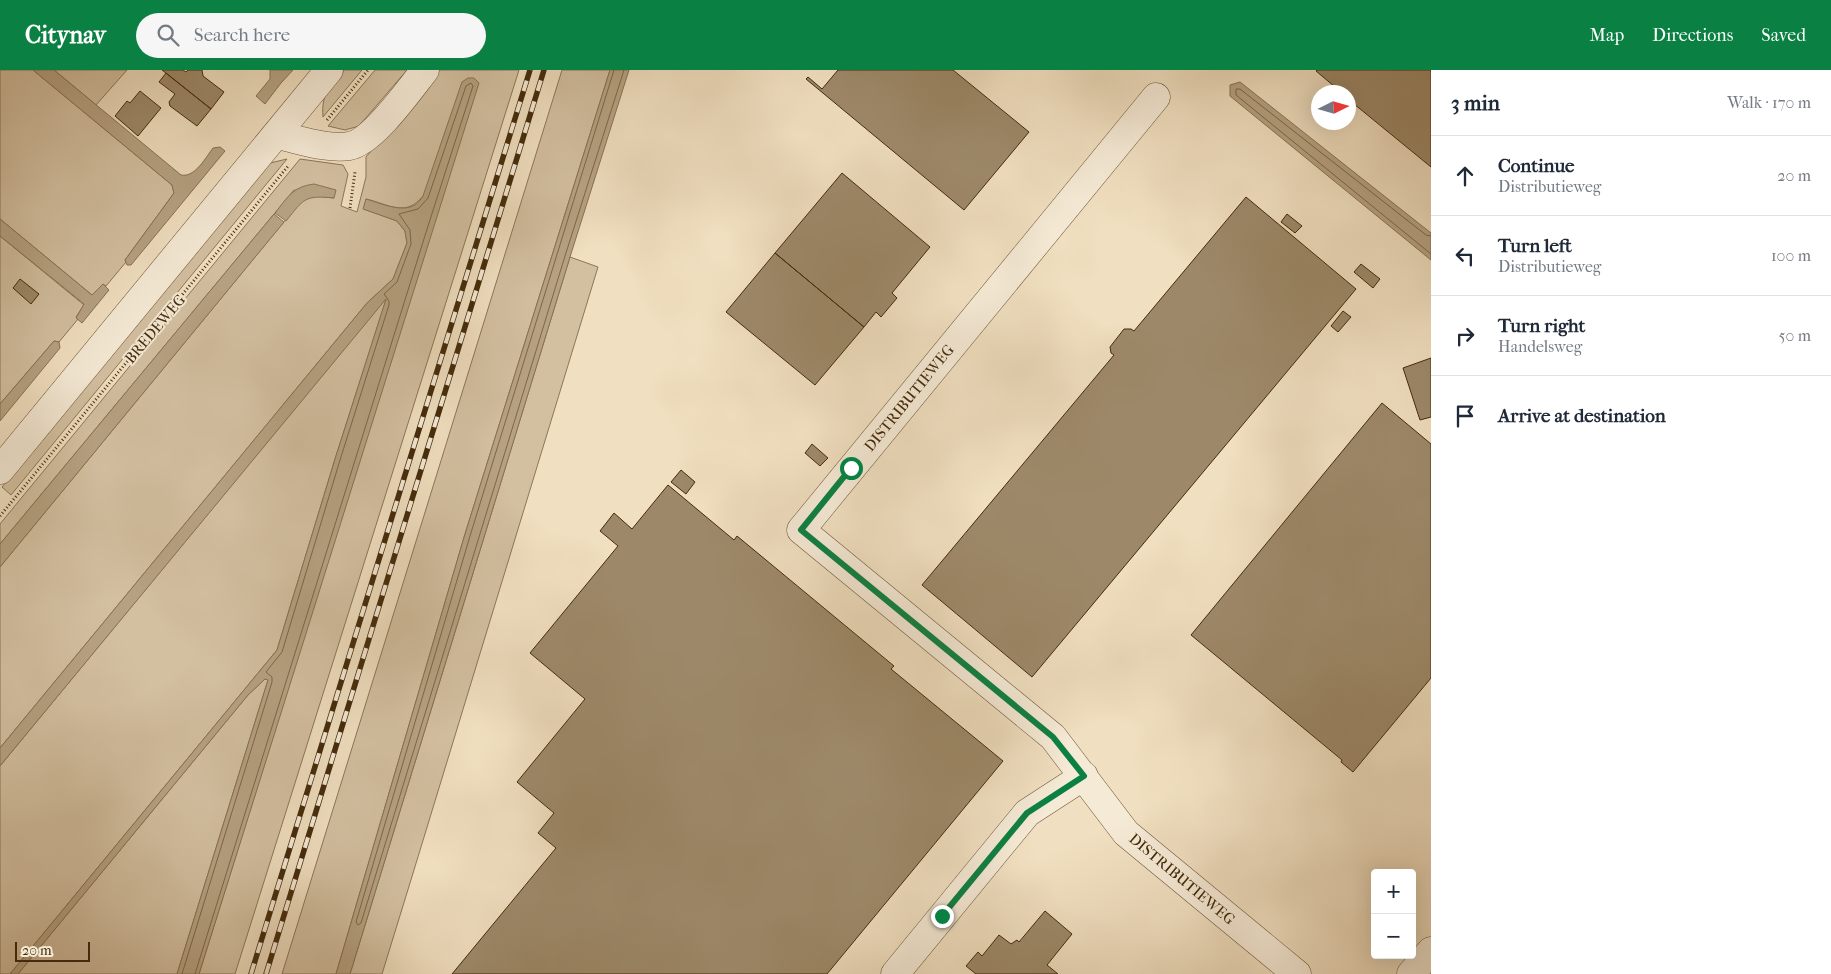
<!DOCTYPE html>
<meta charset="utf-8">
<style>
body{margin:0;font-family:"IM FELL French Canon",serif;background:#f6f6f7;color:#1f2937}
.controls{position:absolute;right:15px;bottom:15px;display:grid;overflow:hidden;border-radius:5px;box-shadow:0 5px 20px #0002}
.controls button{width:45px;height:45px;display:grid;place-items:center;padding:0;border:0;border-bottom:1px solid #e0e1e3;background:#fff;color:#1f2937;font:25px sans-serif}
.compass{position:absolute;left:1311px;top:15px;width:45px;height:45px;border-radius:50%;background:#fff;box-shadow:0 5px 20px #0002;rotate:85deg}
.scale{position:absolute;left:15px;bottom:12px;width:75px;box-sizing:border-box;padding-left:5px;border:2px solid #442b0b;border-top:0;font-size:14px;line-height:18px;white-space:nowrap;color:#442b0b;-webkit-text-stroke:4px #f5ead6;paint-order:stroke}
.stop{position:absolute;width:15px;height:15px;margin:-11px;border:4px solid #0b8043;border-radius:50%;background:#fff}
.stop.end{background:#0b8043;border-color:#fff;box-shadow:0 1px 5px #0008}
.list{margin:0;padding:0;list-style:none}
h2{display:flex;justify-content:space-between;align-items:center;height:65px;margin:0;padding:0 20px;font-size:21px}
h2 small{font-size:16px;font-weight:400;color:#747a83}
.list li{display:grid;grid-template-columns:32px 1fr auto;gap:15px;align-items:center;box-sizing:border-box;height:80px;padding:0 20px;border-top:1px solid #e0e1e3}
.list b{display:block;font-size:19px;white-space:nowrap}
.list p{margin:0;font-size:16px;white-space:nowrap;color:#747a83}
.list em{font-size:16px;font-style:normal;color:#747a83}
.icon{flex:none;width:28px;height:28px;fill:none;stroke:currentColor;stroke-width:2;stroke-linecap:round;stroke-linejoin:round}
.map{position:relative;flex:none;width:1431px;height:904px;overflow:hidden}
header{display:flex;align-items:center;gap:30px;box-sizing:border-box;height:70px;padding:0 25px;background:#0b8043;color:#fff}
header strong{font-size:24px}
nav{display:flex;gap:28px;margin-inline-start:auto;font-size:18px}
.search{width:350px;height:45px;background:#f6f6f7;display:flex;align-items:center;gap:12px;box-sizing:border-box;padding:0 18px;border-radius:28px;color:#747a83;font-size:19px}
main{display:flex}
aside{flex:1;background:#fff}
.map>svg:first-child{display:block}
</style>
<header>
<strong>Citynav</strong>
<div class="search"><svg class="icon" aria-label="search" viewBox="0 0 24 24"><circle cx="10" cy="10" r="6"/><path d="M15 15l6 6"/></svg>Search here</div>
<nav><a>Map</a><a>Directions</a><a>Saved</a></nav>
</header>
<main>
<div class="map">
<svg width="1431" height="904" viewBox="0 0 1431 904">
<rect width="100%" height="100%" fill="#f0dfc0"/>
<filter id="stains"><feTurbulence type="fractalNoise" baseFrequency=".004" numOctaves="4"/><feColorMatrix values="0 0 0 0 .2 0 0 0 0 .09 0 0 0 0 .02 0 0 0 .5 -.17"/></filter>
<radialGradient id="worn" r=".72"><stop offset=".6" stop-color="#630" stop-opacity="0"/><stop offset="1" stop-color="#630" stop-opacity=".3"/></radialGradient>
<path fill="#d3c0a1" stroke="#8c7656" d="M0 0H33L172 115 174 123 125 190 126 192 106 216 103 214 92 225 0 149Z
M54 0H127L96 35Z
M344 0H362L323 47C321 23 330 18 344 0Z
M375 0H407L359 56 345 60 328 56Z
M439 0H519L235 904H199L432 157 423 126C405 148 389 134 366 129L364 139 397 151 405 161 407 173 393 209 367 233 0 678V497L302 130 316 126 334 128 294 120 0 474V454L300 89 343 95 348 104 341 136 357 142 366 107V87Z
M562 0H610L465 464 336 904H282Z
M287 89 11 425 2 417 270 93Z
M0 166 84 235 76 247 78 249 59 272 54 271 0 334Z
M570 187 598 197 410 813 382 904H350Z
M387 227 335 389 277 580 10 904H0V696Z
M265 609 268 610 177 904H18L248 625Z"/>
<path fill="#b6a282" stroke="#887252" d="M33 0H54L181 105C195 108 206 87 213 78L220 77 225 81 131 195H127L125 190 174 123 172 115Z
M270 0H293L281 13 265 34 256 26 270 9Z
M610 0H629L570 187 350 904H336L465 464Z
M468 8H474L479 13 199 904H177L268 610 265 609 248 625 18 904H10L277 580 335 389 386 229 0 696V678L367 233 393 209 407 173 405 161 397 151 363 139 366 129C380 133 401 143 415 135 418 133 421 129 423 126L462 12Z
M1240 12 1431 163V190L1230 26V15Z
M314 114 336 120 334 128C304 125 304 129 286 151L275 143C288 127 292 117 314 114Z
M274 144 284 152 0 497V474Z
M0 149 92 225 103 214 109 220 82 253 76 248 84 234 0 166Z
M54 271 59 272 60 278 0 351V334Z"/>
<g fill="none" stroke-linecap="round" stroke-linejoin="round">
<path stroke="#7d6646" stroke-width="1" d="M614 0 470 466 356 852 358 855 361 853 565 186 624 0
M1431 166 1426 165 1240 19H1236V25L1431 184
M182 904 272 612V607L266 602 282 582 340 390 389 235V231L384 224 397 212 411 174 410 160 399 144 418 139 428 128 466 16 471 13 473 16 428 156 195 904"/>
</g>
<path fill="#9d8969" stroke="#442b0b" d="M162 0H183L186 2 188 0H202L203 6 224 22 211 39Z
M838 0H953L1029 62 964 140 806 9 808 7 822 19Z
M1317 0H1431V97L1348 29V22H1341L1316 1Z
M166 3 211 39 197 56 170 36 169 32 175 24 159 12Z
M140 21 161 38 138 66 115 46 127 31 130 33Z
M842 103 930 177 892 223 897 228 881 247 876 242 864 257 775 183Z
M1246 127 1356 219 1032 607 922 515 1114 285 1111 283 1110 277 1124 259H1131L1134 261Z
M1287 144 1302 156 1295 163 1281 152Z
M775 183 864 257 815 315 726 242Z
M1361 194 1380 209 1373 218 1354 202Z
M20 209 39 224 31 234 13 218Z
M1343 241 1351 247 1338 262 1331 256Z
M1431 288V347L1420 350 1403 298Z
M1382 333 1431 374V608L1353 702 1341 692 1342 690 1191 565Z
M812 374 828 388 820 396 805 383Z
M681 400 695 412 686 424 671 412Z
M668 415 734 470 737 466 894 596 891 599 1003 691 827 904H452L556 778 538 763 554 743 517 712 585 629 530 583 618 476 600 461 614 443 632 459Z
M1045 841 1072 864 1047 895 1058 904H976L966 896 978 882 982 886 999 865 1011 874 1017 870 1019 872Z"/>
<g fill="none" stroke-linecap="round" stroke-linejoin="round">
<defs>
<path id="minor" d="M1156 27 801 460 1053 667 1126 763 1297 904
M276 65C298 69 328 80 349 76 372 73 410 19 425 0
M0 400 329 0
M895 904 1027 743 1084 706
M1411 904 1431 881"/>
</defs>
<use href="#minor" stroke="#6f5838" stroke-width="29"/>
<path stroke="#442b0b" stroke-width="3" stroke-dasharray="1 2.5" stroke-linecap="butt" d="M327 50 368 0
M350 138 355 102
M0 446 289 95"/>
<use href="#minor" stroke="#f5ead6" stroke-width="28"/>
<defs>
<path id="rail" d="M251 904 530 0
M266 904 544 0"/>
</defs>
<use href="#rail" stroke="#442b0b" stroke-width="5.5"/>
<use href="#rail" stroke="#f5ead6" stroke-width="4" stroke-dasharray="11" stroke-linecap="butt"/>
</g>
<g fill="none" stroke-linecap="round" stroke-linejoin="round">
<path stroke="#0b8043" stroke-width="6" d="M851 398 801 460 1053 667 1084 706 1027 743 942 846"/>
</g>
<g text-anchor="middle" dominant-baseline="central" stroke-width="4" stroke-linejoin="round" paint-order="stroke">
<g font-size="15" fill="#442b0b" stroke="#f5ead6">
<text transform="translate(155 259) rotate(-50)">BREDEWEG</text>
<text transform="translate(909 328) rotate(-51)">DISTRIBUTIEWEG</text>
<text transform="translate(1182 809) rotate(40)">DISTRIBUTIEWEG</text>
</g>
</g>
<rect width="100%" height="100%" filter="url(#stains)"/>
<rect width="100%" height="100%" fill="url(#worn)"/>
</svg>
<div class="controls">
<button>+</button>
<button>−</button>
</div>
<svg class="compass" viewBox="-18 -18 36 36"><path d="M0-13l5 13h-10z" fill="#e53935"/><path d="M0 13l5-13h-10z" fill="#747a83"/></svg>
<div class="scale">20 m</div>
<div class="stop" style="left:851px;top:398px"></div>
<div class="stop end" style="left:942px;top:846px"></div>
</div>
<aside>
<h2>3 min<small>Walk · 170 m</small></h2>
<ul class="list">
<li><svg class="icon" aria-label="ahead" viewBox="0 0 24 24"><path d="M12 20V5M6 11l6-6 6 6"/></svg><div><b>Continue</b><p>Distributieweg</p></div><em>20 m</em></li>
<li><svg class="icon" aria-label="left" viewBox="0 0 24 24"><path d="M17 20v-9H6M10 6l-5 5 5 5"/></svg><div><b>Turn left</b><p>Distributieweg</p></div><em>100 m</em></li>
<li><svg class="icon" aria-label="right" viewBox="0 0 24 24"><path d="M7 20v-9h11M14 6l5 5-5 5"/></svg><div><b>Turn right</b><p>Handelsweg</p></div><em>50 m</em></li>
<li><svg class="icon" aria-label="arrive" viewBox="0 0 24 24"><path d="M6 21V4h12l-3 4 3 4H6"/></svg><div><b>Arrive at destination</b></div></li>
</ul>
</aside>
</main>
